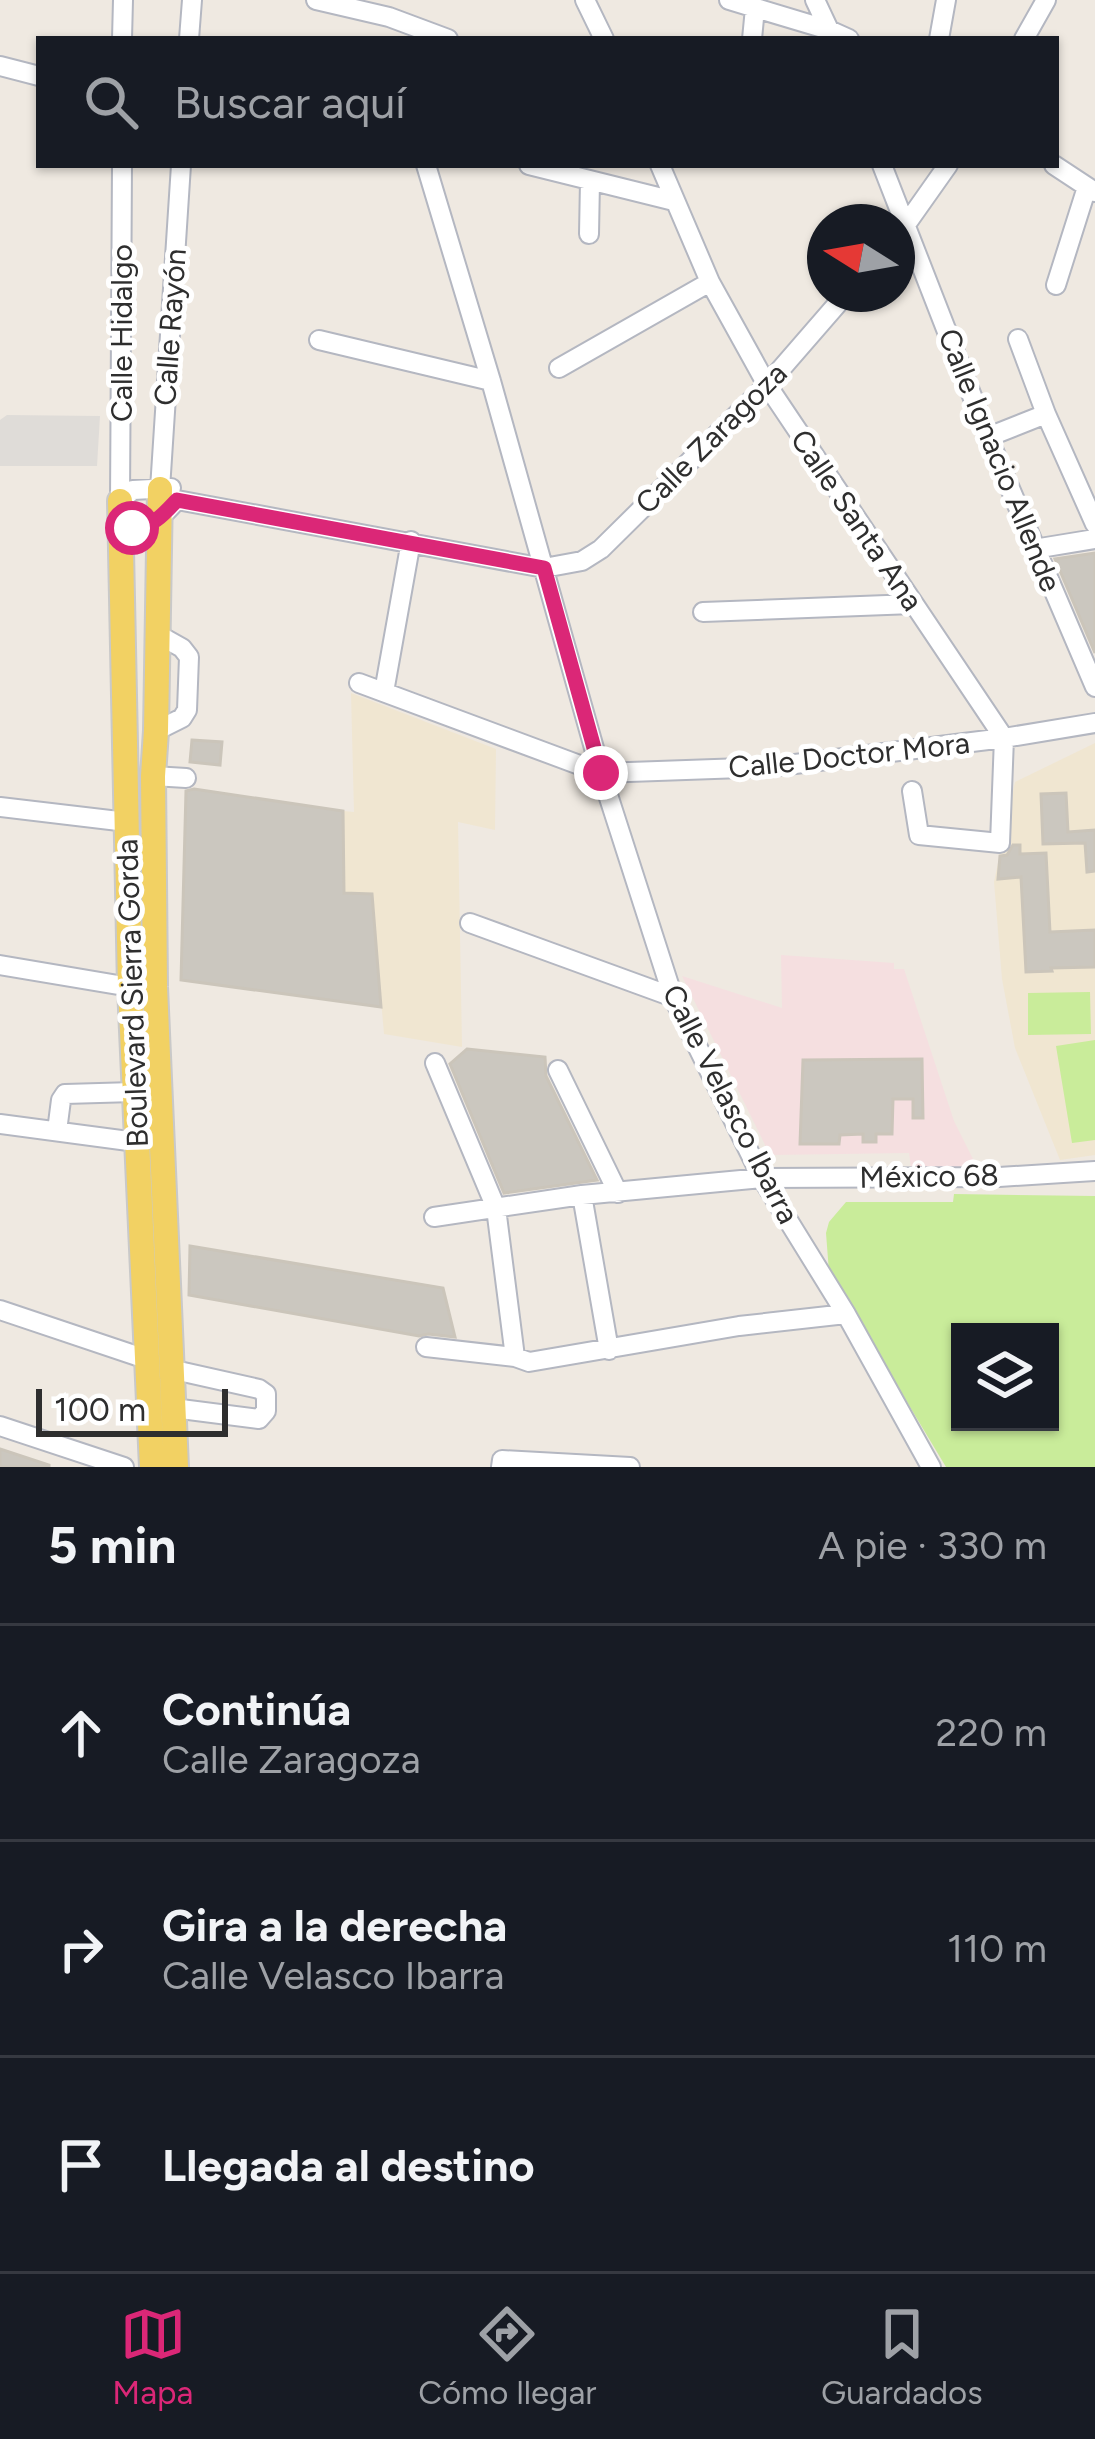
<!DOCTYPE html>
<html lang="es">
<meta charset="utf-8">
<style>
body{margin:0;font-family:Figtree,sans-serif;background:#242831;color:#f1f3f6}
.controls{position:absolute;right:36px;bottom:36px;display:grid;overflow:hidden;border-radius:0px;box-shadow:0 3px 9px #0004}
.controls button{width:108px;height:108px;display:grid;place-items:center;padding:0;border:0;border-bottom:3px solid #363941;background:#171b24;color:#f1f3f6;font:60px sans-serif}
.compass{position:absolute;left:807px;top:204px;width:108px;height:108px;border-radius:50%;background:#171b24;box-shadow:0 3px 9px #0004;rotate:281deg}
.scale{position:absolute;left:36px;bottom:30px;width:192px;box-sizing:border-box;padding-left:12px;border:6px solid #2e2e2e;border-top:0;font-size:33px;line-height:42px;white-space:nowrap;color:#2e2e2e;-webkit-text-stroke:9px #fff;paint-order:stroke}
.stop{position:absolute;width:36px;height:36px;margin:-27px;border:9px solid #db2777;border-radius:50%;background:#fff}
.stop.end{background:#db2777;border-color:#fff;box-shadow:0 3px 12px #0008}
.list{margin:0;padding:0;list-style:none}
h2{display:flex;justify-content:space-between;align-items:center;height:156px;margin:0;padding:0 48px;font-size:51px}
h2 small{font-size:39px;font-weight:400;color:#9ea1a6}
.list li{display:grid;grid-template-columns:78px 1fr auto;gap:36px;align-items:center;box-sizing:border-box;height:216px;padding:0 48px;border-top:3px solid #363941}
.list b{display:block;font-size:45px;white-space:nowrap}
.list p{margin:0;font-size:39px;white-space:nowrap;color:#9ea1a6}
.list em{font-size:39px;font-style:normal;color:#9ea1a6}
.icon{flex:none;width:66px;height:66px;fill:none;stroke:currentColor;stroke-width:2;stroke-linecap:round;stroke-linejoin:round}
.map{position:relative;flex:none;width:1095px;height:1467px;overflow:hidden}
.search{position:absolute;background:#171b24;box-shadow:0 3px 9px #0004;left:36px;right:36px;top:36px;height:132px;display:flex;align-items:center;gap:30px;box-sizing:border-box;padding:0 42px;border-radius:0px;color:#9ea1a6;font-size:45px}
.sheet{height:804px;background:#171b24}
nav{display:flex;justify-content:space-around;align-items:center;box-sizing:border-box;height:168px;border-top:3px solid #363941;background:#171b24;font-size:33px;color:#9ea1a6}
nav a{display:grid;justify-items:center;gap:6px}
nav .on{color:#db2777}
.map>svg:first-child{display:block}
</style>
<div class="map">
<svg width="1095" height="1467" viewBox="0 0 1095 1467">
<rect width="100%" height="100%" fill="#efe9e1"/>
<path fill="#f0e6d1" d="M351 693 496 749 495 830 458 822 462 1047 384 1034 372 895 344 893 343 811 354 812Z
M1095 743V1155L1060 1160 1015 1048 1002 979 994 882 1015 782Z"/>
<path fill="#f5dfe0" d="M781 955 894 963V969H904L954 1121 978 1169 911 1168 909 1153 770 1155 682 976 782 1008Z"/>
<path fill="#c9ec9a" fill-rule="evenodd" d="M1090 992 1091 1034 1028 1035V993Z
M1095 1040V1140L1072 1143 1056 1046Z
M954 1194 1095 1196V1467H946L829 1272 826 1233 829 1222 846 1202H953ZM960 1332H1050V1422H960Z"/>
<path fill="#dfdcd8" d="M7 415 100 416 97 466H0V420Z"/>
<path fill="#cbc7bf" stroke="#cbc5ba" stroke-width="3" d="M1095 553V653L1055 559Z
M192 740 222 742 220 765 190 762Z
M194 789 343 811 344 893 372 894 381 1007 181 980 186 791Z
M1066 793 1068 832 1095 830V871L1087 872 1085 843 1043 844 1041 794Z
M1013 845H1020V854L1046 853 1050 932 1095 930V967L1051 968 1052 971 1026 972 1021 877 998 879 1000 856 1007 855Z
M467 1049 545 1057 546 1076 597 1180 504 1193 450 1064Z
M922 1059 923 1118H913V1099H893L892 1134H876V1142H863V1134L840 1135 839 1144H800L803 1060Z
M190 1246 443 1288 455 1337 428 1334 419 1336 189 1295Z
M0 1449 49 1465V1467H0Z"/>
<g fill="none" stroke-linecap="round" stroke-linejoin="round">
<defs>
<path id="minor" d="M316 0 389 17 448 39
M585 0 604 39
M729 0 829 30 849 39
M815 0 831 34
M122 39 123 0
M189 39 192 0
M752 39 755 8
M939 39 946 0
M1024 39 1046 0
M0 66 39 76
M426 165 491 381 601 773 673 997 762 1178 846 1314 931 1467
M529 165 674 201
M660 165 710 282 767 385 1004 738 1000 843 919 835 912 791
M882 165 988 437 1095 687
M1054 165 1095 192
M900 233 948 165
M589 234 590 181
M1056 285 1087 187
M1018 339 1046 414 1095 524
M319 340 491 381
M559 368 710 282
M988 437 1046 414
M160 489 181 165
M120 501 133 490 171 488
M120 501 122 165
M121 519 132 528C152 529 164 514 177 500L544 568 582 561 601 549 767 385 846 294
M1034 549 1095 539
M703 612 913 604
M359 683 601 773 771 767 1004 738 1095 723
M384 692 411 541
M156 731 182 718 187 710 189 657 182 648 157 634
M153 776 186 778
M0 807 127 822
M470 923 673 997
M0 965 130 987
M435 1063 496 1208 515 1357
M558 1070 618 1193
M0 1124 136 1142
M57 1131 61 1100 65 1094 134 1092
M582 1195 609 1350
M434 1217 582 1195 762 1178 999 1177 1095 1171
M0 1310 146 1359
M426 1347 515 1357 529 1362 739 1326 846 1314
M170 1369 259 1389 266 1394V1411L259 1419 173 1408
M0 1426 124 1467
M501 1467 502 1460 630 1467"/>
<path id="major" d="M160 489 156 731 153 776 155 987 176 1467
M120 501 130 987 152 1467"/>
</defs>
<use href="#minor" stroke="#b4b7c1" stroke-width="22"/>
<use href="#major" stroke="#c9c9c9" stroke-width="28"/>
<use href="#minor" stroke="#fff" stroke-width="18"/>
<use href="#major" stroke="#f2d163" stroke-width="24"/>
</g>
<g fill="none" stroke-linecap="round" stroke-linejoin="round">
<path stroke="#db2777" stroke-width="15" d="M132 528C152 528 164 514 177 500L544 568 601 773"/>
</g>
<g text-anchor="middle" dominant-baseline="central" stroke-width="10" stroke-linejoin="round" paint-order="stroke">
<g font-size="30" fill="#2e2e2e" stroke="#fff">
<text transform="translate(170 327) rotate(-86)">Calle Rayón</text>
<text transform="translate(121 333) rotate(-90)">Calle Hidalgo</text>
<text transform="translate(711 438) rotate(-45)">Calle Zaragoza</text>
<text transform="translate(1000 460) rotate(68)">Calle Ignacio Allende</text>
<text transform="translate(857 520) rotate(56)">Calle Santa Ana</text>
<text transform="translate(849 755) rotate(-6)">Calle Doctor Mora</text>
<text transform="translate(132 993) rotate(-92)">Boulevard Sierra Gorda</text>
<text transform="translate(731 1104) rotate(63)">Calle Velasco Ibarra</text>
<text transform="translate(929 1176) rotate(-1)">México 68</text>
</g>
</g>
</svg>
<div class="controls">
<button><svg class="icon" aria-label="layers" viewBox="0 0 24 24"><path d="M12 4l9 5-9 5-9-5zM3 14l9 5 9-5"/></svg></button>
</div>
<svg class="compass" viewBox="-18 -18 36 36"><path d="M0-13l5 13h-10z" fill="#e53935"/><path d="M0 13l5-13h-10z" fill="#9ea1a6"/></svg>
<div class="scale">100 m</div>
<div class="stop" style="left:132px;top:528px"></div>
<div class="stop end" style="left:601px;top:773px"></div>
<div class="search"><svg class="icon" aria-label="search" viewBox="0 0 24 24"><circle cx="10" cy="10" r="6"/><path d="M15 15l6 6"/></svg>Buscar aquí</div>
</div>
<section class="sheet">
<h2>5 min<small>A pie · 330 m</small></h2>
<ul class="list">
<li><svg class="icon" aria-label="ahead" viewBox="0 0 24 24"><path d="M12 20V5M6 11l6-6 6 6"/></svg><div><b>Continúa</b><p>Calle Zaragoza</p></div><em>220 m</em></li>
<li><svg class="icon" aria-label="right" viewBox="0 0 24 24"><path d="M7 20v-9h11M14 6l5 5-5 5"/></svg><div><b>Gira a la derecha</b><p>Calle Velasco Ibarra</p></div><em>110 m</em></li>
<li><svg class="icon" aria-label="arrive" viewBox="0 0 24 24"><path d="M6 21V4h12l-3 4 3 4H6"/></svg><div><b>Llegada al destino</b></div></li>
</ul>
</section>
<nav>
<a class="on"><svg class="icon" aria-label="map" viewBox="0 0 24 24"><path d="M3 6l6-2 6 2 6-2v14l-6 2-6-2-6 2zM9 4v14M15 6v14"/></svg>Mapa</a>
<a><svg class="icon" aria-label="directions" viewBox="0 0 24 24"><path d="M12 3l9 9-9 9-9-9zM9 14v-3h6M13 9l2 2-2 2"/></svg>Cómo llegar</a>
<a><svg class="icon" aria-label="saved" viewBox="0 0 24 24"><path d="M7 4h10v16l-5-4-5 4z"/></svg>Guardados</a>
</nav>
